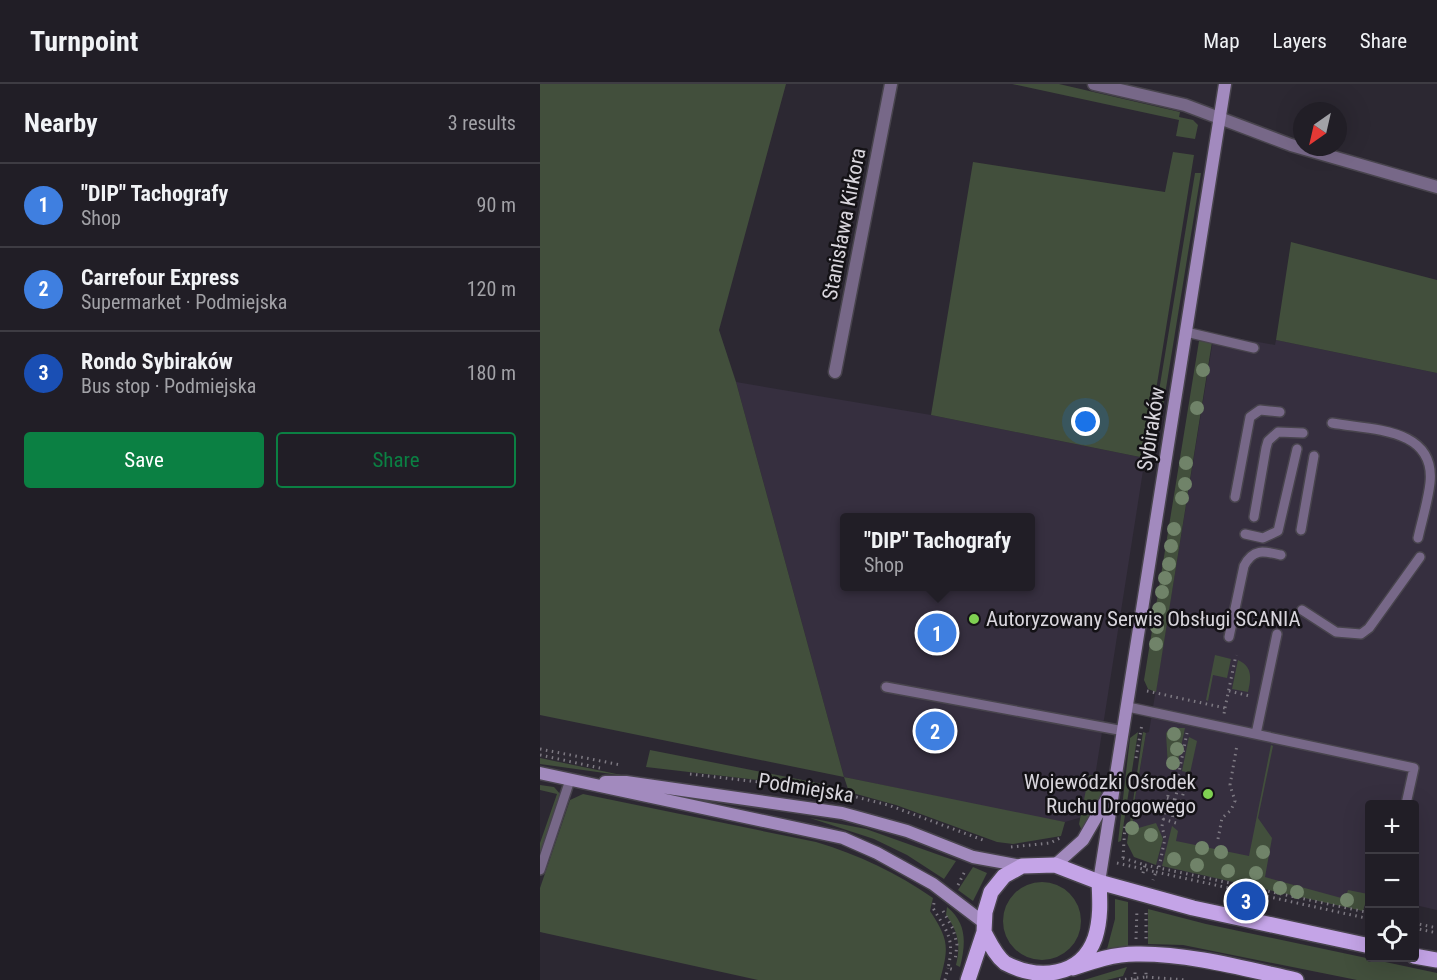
<!DOCTYPE html>
<meta charset="utf-8">
<style>
body{margin:0;font-family:"Roboto Condensed",sans-serif;background:#29272e;color:#f1f3f6}
.controls{position:absolute;right:18px;bottom:18px;display:grid;overflow:hidden;border-radius:6px;box-shadow:0 6px 24px #0002}
.controls button{width:54px;height:54px;display:grid;place-items:center;padding:0;border:0;border-bottom:2px solid #3e3c43;background:#211e26;color:#f1f3f6;font:30px sans-serif}
.compass{position:absolute;left:753px;top:18px;width:54px;height:54px;border-radius:50%;background:#211e26;box-shadow:0 6px 24px #0002;rotate:214deg}
.you{position:absolute;left:546px;top:338px;width:21px;height:21px;margin:-15px;border:4px solid #fff;border-radius:50%;background:#1a73e8;box-shadow:0 0 0 9px #1a73e833}
.badge{display:grid;place-items:center;width:39px;height:39px;border-radius:50%;background:#0b8043;color:#fff;font-size:20px;font-weight:700}
.pin{position:absolute;translate:-50% -50%;border:3px solid #fff;box-shadow:0 2px 6px #0006}
.popup{position:absolute;left:300px;top:429px;width:195px;height:78px;box-sizing:border-box;display:grid;place-content:center;border-radius:6px;background:#211e26;filter:drop-shadow(0 2px 4px #0005);font-size:20px;white-space:nowrap;color:#a2a2a7}
.popup b{font-size:22px;color:#f1f3f6}
.popup::after{content:'';position:absolute;left:50%;top:100%;margin-left:-12px;border:12px solid transparent;border-top-color:#211e26}
.list{margin:0;padding:0;list-style:none}
h2{display:flex;justify-content:space-between;align-items:center;height:78px;margin:0;padding:0 24px;font-size:26px}
h2 small{font-size:20px;font-weight:400;color:#a2a2a7}
.list li{display:grid;grid-template-columns:39px 1fr auto;gap:18px;align-items:center;box-sizing:border-box;height:84px;padding:0 24px;border-top:2px solid #3e3c43}
.list b{display:block;font-size:22px;white-space:nowrap}
.list p{margin:0;font-size:20px;white-space:nowrap;color:#a2a2a7}
.list em{font-size:20px;font-style:normal;color:#a2a2a7}
.actions{display:flex;gap:12px;padding:18px 24px}
.actions a{flex:1;padding:14px 0;border:2px solid #0b8043;border-radius:6px;text-align:center;font-size:21px;color:#0b8043}
.actions .main{background:#0b8043;color:#fff}
.icon{flex:none;width:33px;height:33px;fill:none;stroke:currentColor;stroke-width:2;stroke-linecap:round;stroke-linejoin:round}
.map{position:relative;flex:none;width:897px;height:896px;overflow:hidden}
header{display:flex;align-items:center;gap:36px;box-sizing:border-box;height:84px;padding:0 30px;background:#211e26;border-bottom:2px solid #3e3c43}
header strong{font-size:28px}
nav{display:flex;gap:33px;margin-inline-start:auto;font-size:21px}
main{display:flex}
aside{flex:1;background:#211e26}
.map>svg:first-child{display:block}
</style>
<header>
<strong>Turnpoint</strong>
<nav><a>Map</a><a>Layers</a><a>Share</a></nav>
</header>
<main>
<aside>
<h2>Nearby<small>3 results</small></h2>
<ul class="list">
<li><span class="badge" style="background:#3f7fe0">1</span><div><b>&quot;DIP&quot; Tachografy</b><p>Shop</p></div><em>90 m</em></li>
<li><span class="badge" style="background:#3f7fe0">2</span><div><b>Carrefour Express</b><p>Supermarket · Podmiejska</p></div><em>120 m</em></li>
<li><span class="badge" style="background:#1a4fb4">3</span><div><b>Rondo Sybiraków</b><p>Bus stop · Podmiejska</p></div><em>180 m</em></li>
</ul>
<div class="actions"><a class="main">Save</a><a>Share</a></div>
</aside>
<div class="map">
<svg width="897" height="896" viewBox="0 0 897 896">
<rect width="100%" height="100%" fill="#2c2832"/>
<path fill="#362f3f" fill-rule="evenodd" d="M674 250 735 261 736 256 897 289V826L875 821 874 720H830L829 811 823 827 616 781 623 755 595 745 592 732 606 649 609 648Z
M196 298 391 331 605 374 549 731 525 738 494 733 304 693ZM304 434H490V502H304Z"/>
<path fill="#424f3c" d="M0 0H246L179 246 196 298 304 693 525 738 521 752 473 760 457 758 356 721 309 708 304 693 0 631Z
M472 0H519L640 28 639 33 653 36 658 41 655 55 636 52 639 36Z
M633 68 654 71 605 374 391 331 433 78 625 108Z
M655 89H661L621 335 614 337Z
M751 158 897 196V289L736 256Z
M659 257 672 258 616 608 608 605 604 596Z
M675 571 691 575 687 594 673 591 668 617 666 616Z
M698 576C713 583 711 594 708 608L692 605Z
M631 644H645L636 686 628 684 626 649Z
M598 648 581 757 578 758 590 654Z
M603 648 606 649 592 732 595 745 616 739 623 755 616 781 594 773 587 759Z
M649 653 657 657 650 689 642 687Z
M731 661 733 662 718 734 732 754 725 793 805 815 808 806 828 810 823 827 622 782 632 742 638 747 636 757 709 772Z
M110 666 288 701 294 705 106 683Z
M0 674 86 692 0 680Z
M549 691 558 692 563 699 559 719 542 747 539 740Z
M0 701 14 703 21 711 0 772V759L17 710 0 706Z
M43 710 276 758C319 771 357 789 393 814L390 827C409 856 409 863 400 896H218L0 848V804L30 716Z
M270 734 326 745 416 777 404 795 367 771 334 755Z
M433 783 447 789 433 817 418 806Z
M463 837a39 39 0 1 1 78 0a39 39 0 1 1-78 0Z
M575 815 588 818V862L567 865 575 835Z
M407 823C427 839 426 859 420 883L416 881C421 861 418 847 406 831Z
M608 825 666 840 897 889V896H817L643 861 608 860Z
M587 883 583 892 567 896H544Z"/>
<g fill="none" stroke-linecap="round" stroke-linejoin="round">
<defs>
<path id="lane" d="M646 248 714 264
M792 339C830 346 896 343 890 399 888 417 882 436 878 454
M695 413 710 333 720 326 740 328
M714 433 726 364 728 357 738 348 763 349
M761 446 774 372
M705 450 723 454 738 447 757 365
M762 526 796 548 821 550 829 544 880 473
M689 553 704 482C713 464 724 467 741 471
M346 603 584 647
M588 623 874 684 866 720
M716 650 737 550
M0 786 30 696"/>
<path id="street" d="M554 0 645 21 751 61 897 103
M295 288 351 0"/>
<path id="secondary" d="M0 689 303 754 337 769 393 800 443 838
M65 698H86L302 729 367 747 433 773 482 782
M515 781 543 756 570 709
M559 798 685 0"/>
<path id="primary" d="M444 848C450 859 455 871 465 879 497 896 541 894 555 854 561 835 560 817 559 798
M874 872 897 876
M533 884C553 877 574 870 596 870 648 869 706 885 756 896
M428 896 444 848 445 828 451 808 464 792 482 782 515 781 559 798 653 824 830 862"/>
</defs>
<use href="#lane" stroke="#48444d" stroke-width="12"/>
<use href="#street" stroke="#48444d" stroke-width="15"/>
<use href="#secondary" stroke="#48444d" stroke-width="15"/>
<use href="#primary" stroke="#48444d" stroke-width="18"/>
<path stroke="#7e7a83" stroke-width="3" stroke-dasharray="1.5 4.5" stroke-linecap="butt" d="M607 607 685 624 684 630
M689 607 710 612
M685 624 696 571
M0 665 81 681
M0 671 60 684
M596 674 602 640
M150 690 288 706 348 721 443 756
M627 714 635 716 632 737
M635 716 640 693
M623 735 636 739 647 694 638 693
M678 755 682 734 691 726 695 717 690 701 697 661
M471 763 510 759 520 754
M583 774 585 740
M583 774 605 781 602 793
M577 779 616 788 613 796
M605 781 830 829
M619 783 625 755 622 742 632 691 638 693 647 649
M616 788 830 835
M418 801 426 785
M394 819 393 824C407 848 415 854 408 884L414 886
M403 827 413 845 417 860 415 877
M606 829V855
M874 839 897 844
M874 844 897 849
M596 855 597 825
M606 893 646 896
M405 896 408 884
M579 896 606 893V886
M595 896V885"/>
<use href="#lane" stroke="#776888" stroke-width="9"/>
<use href="#street" stroke="#776888" stroke-width="12"/>
<use href="#secondary" stroke="#a28abe" stroke-width="12"/>
<use href="#primary" stroke="#c4a4e7" stroke-width="15"/>
</g>
<g fill="#708369">
<circle cx="663" cy="286" r="7"/>
<circle cx="657" cy="324" r="7"/>
<circle cx="646" cy="379" r="7"/>
<circle cx="645" cy="400" r="7"/>
<circle cx="642" cy="414" r="7"/>
<circle cx="634" cy="445" r="7"/>
<circle cx="631" cy="462" r="7"/>
<circle cx="629" cy="480" r="7"/>
<circle cx="625" cy="494" r="7"/>
<circle cx="622" cy="508" r="7"/>
<circle cx="619" cy="525" r="7"/>
<circle cx="617" cy="543" r="7"/>
<circle cx="616" cy="560" r="7"/>
<circle cx="634" cy="650" r="7"/>
<circle cx="637" cy="665" r="7"/>
<circle cx="633" cy="679" r="7"/>
<circle cx="592" cy="744" r="7"/>
<circle cx="611" cy="751" r="7"/>
<circle cx="662" cy="764" r="7"/>
<circle cx="681" cy="768" r="7"/>
<circle cx="723" cy="768" r="7"/>
<circle cx="634" cy="775" r="7"/>
<circle cx="657" cy="781" r="7"/>
<circle cx="688" cy="787" r="7"/>
<circle cx="716" cy="789" r="7"/>
<circle cx="740" cy="804" r="7"/>
<circle cx="757" cy="808" r="7"/>
<circle cx="807" cy="816" r="7"/>
</g>
<g fill="#7fd052" stroke="#141216" stroke-width="2">
<circle cx="434" cy="535" r="6"/>
<circle cx="668" cy="710" r="6"/>
</g>
<g text-anchor="middle" dominant-baseline="central" stroke-width="5" stroke-linejoin="round" paint-order="stroke">
<g font-size="21" fill="#d8d5dc" stroke="#141216">
<text transform="translate(304 140) rotate(-79)">Stanisława Kirkora</text>
<text transform="translate(611 345) rotate(-81)">Sybiraków</text>
<text transform="translate(266 704) rotate(9)">Podmiejska</text>
</g>
<g font-size="21" fill="#d8d5dc" stroke="#141216" text-anchor="start">
<text x="446" y="535">Autoryzowany Serwis Obsługi SCANIA</text>
<text x="656" y="698" text-anchor="end">Wojewódzki Ośrodek<tspan x="656" dy="24">Ruchu Drogowego</tspan></text>
</g>
</g>
</svg>
<div class="controls">
<button>+</button>
<button>−</button>
<button><svg class="icon" aria-label="locate" viewBox="0 0 24 24"><circle cx="12" cy="12" r="6"/><path d="M12 2v4M12 18v4M2 12h4M18 12h4"/></svg></button>
</div>
<svg class="compass" viewBox="-18 -18 36 36"><path d="M0-13l5 13h-10z" fill="#e53935"/><path d="M0 13l5-13h-10z" fill="#a2a2a7"/></svg>
<div class="you"></div>
<div class="pin badge" style="left:397px;top:549px;background:#3f7fe0">1</div>
<div class="popup"><b>&quot;DIP&quot; Tachografy</b>Shop</div>
<div class="pin badge" style="left:395px;top:647px;background:#3f7fe0">2</div>
<div class="pin badge" style="left:706px;top:817px;background:#1a4fb4">3</div>
</div>
</main>
